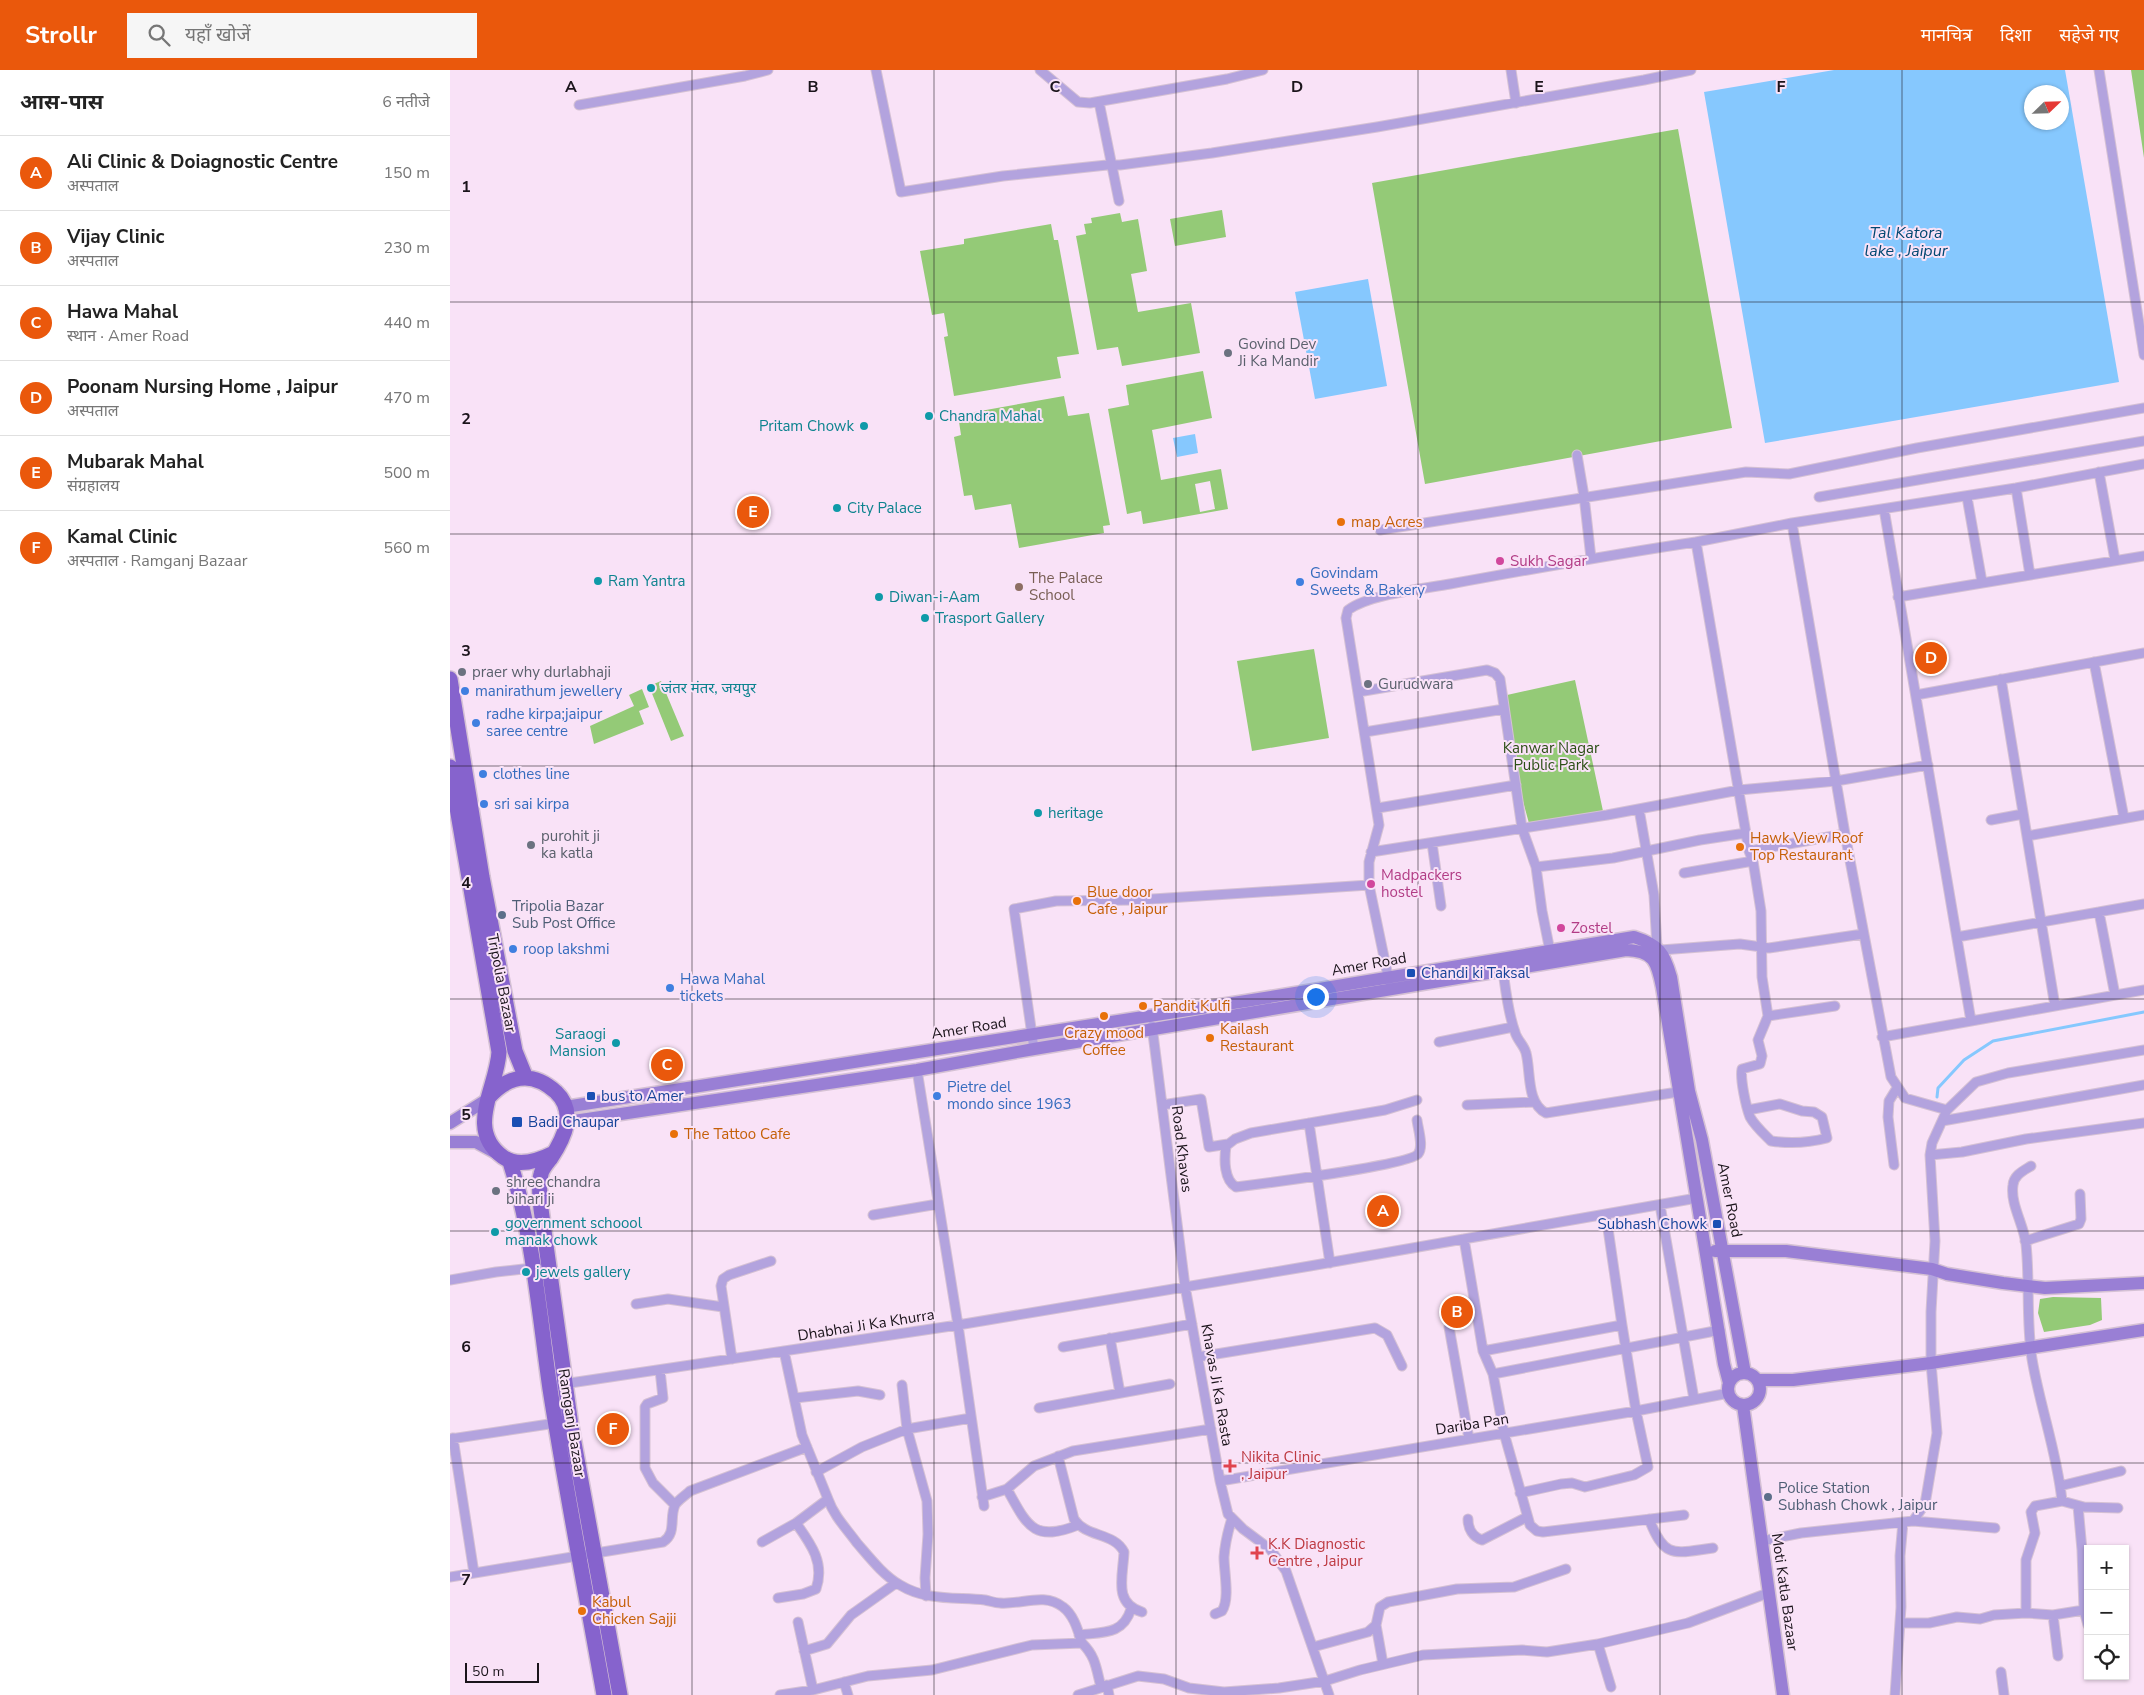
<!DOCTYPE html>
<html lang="hi">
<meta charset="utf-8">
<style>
body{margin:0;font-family:"Nunito Sans","Noto Sans Devanagari",sans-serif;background:#f6f6f6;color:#222}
.controls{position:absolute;right:15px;bottom:15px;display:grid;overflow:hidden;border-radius:0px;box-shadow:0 1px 4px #0004}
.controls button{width:45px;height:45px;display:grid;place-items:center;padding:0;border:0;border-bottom:1px solid #e0e0e0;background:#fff;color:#222;font:25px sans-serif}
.compass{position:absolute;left:1574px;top:15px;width:45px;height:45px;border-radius:50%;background:#fff;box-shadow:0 1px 4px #0004;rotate:67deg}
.scale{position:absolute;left:15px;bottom:12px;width:74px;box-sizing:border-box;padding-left:5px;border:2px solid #1b141b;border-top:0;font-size:14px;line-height:18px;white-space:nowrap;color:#1b141b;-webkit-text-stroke:4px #f9e2f7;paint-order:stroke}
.you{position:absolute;left:865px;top:926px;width:18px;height:18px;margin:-12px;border:4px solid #fff;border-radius:50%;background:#1a73e8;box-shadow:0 0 0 8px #1a73e833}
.badge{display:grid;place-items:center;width:32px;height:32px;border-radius:50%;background:#ea580c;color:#fff;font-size:16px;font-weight:700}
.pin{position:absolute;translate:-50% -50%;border:2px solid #fff;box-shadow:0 1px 5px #0006}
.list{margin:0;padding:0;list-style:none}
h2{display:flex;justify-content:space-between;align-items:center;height:65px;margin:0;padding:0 20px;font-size:21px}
h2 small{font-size:16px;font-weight:400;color:#767676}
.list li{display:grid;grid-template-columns:32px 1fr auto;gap:15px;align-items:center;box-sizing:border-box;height:75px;padding:0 20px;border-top:1px solid #e0e0e0}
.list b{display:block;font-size:19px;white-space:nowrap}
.list p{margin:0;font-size:16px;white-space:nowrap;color:#767676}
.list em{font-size:16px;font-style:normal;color:#767676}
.icon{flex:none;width:28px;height:28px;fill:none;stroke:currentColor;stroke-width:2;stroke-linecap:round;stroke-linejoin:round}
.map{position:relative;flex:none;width:1694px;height:1625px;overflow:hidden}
header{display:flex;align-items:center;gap:30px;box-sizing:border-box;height:70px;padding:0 25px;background:#ea580c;color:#fff}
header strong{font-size:24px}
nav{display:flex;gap:28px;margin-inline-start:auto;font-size:18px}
.search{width:350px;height:45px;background:#f6f6f6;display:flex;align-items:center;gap:12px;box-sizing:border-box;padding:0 18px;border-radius:0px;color:#767676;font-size:19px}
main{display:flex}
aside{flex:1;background:#fff}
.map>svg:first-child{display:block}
</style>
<header>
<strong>Strollr</strong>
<div class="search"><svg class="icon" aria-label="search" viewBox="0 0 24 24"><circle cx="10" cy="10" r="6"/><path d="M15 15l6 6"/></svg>यहाँ खोजें</div>
<nav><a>मानचित्र</a><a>दिशा</a><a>सहेजे गए</a></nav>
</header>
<main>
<aside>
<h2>आस-पास<small>6 नतीजे</small></h2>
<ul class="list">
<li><span class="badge">A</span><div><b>Ali Clinic &amp; Doiagnostic Centre</b><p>अस्पताल</p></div><em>150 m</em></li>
<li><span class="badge">B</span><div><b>Vijay Clinic</b><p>अस्पताल</p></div><em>230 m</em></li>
<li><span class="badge">C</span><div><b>Hawa Mahal</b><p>स्थान · Amer Road</p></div><em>440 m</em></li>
<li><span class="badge">D</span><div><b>Poonam Nursing Home , Jaipur</b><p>अस्पताल</p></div><em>470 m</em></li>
<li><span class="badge">E</span><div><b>Mubarak Mahal</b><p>संग्रहालय</p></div><em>500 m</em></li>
<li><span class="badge">F</span><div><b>Kamal Clinic</b><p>अस्पताल · Ramganj Bazaar</p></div><em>560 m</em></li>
</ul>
</aside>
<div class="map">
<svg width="1694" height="1625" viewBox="0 0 1694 1625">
<rect width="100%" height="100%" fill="#f9e2f7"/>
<path fill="#94ca77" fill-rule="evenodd" d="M1681 0H1694V88Z
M1228 59 1282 358 975 414 922 113Z
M772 140 776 167 725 176 720 149Z
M670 143 672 152 688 149 697 201 681 204 688 242 741 233 750 283 672 296 668 277 647 280 626 166 636 164 634 154 642 153 641 148Z
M601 154 604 170H608L629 284 607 287 611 308 504 326 494 267 498 266 494 243 482 245 470 181 514 174V169Z
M753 301 762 348 702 360 711 410 771 399 778 439 693 454 691 441 677 444 658 339 679 335 676 315ZM760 411 765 439 750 442 745 414Z
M614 326 618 346 639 343 660 455 653 456 654 463 569 478 561 434 525 440 522 425 514 426 504 367 511 365 508 345Z
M864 579 879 668 802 681 787 591Z
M1125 610 1153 741 1080 757 1062 691 1057 625Z
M211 611 234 666 221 671 199 616Z
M192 619 199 637 189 641 194 654 144 674 140 656 184 636 179 625Z
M1603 1227 1651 1228 1652 1250 1640 1255 1594 1262 1588 1243 1590 1229Z"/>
<path fill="#86c8fe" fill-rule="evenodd" d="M1384 0H1615L1669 312 1315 373 1254 22ZM1612 22V52H1582V22Z
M918 209 937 316 865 329 845 222Z
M745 364 748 383 727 387 723 368Z"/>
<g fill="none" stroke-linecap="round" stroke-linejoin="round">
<path stroke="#86c8fe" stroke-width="3" d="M1487 1027 1488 1018 1514 990 1543 971 1694 942"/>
<defs>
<path id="street" d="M426 0 451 122 553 106 657 95H670L762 83 927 57 1194 10 1241 0
M590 0 628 32 640 33 777 9 813 0
M1061 0 1066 33
M1649 0 1694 285
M649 32 669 131
M129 35 295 6 318 0
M1127 385 1134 426 1141 488
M1649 402 1665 490
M1566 418 1580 505
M1369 427 1694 371
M1517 427 1532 512
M1434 439 1521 951
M930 460 1296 402 1339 404 1467 378 1694 338
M1448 527 1694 486
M1644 592 1674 748
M1551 609 1605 936
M908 622 1037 600 1045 603 1050 609 1072 758 1086 797 1092 841 1101 886
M1466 625 1694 583
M915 662 1054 639
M928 738 1066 715
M1189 739 1204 825 1207 877
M1541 750 1573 744
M1395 764 1299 781 1246 472 1342 453 1566 418 1694 394
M1577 766 1694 745
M982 773 991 836
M921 782 1157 745 1289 720 1386 711 1478 695
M1086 797 1163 788 1250 770 1296 763
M1234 803 1303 791
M1649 842 1665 925
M1507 867 1694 834
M1211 880 1290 874 1319 878 1413 864
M1053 901C1056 922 1058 943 1065 962 1067 970 1074 975 1076 983 1081 1001 1076 1033 1096 1043L1234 1021
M939 911 919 815V792L929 755 896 548 898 540C919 524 972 519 1000 514 1082 499 1164 484 1246 472
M1318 946 1385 936
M702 956 735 1216 770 1411 778 1444 793 1459 820 1479 836 1501 879 1625
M1432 967 1694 920
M989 972 1063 957
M584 979 564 839 606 831 687 830 919 815
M467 1000 508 1255 534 1436
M967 1030 935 1040 801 1063 785 1069 776 1076C774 1090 774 1110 786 1117 810 1114 959 1095 968 1084 974 1077 968 1059 967 1050
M712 1035 751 1029 759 1077 778 1074
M1017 1035 1084 1032
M1298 1040 1330 1034 1352 1041 1364 1042 1372 1047 1377 1068C1358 1073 1341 1074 1321 1071 1314 1064 1305 1056 1300 1047 1296 1037 1290 1009 1292 999L1310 994 1312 986 1308 970 1318 946 1312 907 1311 841 1303 791 1299 781
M1497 1040 1526 1012 1558 1003 1694 980
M1492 1051 1694 1015
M859 1053 880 1193
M1480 1085 1512 1082 1576 1069 1694 1053
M1444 1095 1438 1047 1439 1031 1447 1018
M1210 1135 1244 1329
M423 1145 488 1134
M1156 1145 1172 1255
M1014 1169 1033 1281 1043 1304 1270 1260
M1575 1171 1629 1154 1631 1149 1630 1124
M0 1210 46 1202 82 1198
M186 1234 218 1229 273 1237
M999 1257 1019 1369
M660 1268 670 1323
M613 1277 742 1254
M334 1281 352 1365 378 1429
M1033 1281 1172 1255 1186 1341 1198 1397 1184 1405 1135 1417 1122 1413 1111 1414 1070 1423
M748 1287 925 1258 937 1265 952 1296
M282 1289 271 1216 273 1209 279 1205 321 1191
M210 1300 213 1328 197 1334 195 1337V1398L203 1413 225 1435
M1043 1304 1054 1363 1080 1455 1087 1461 1093 1462 1234 1445
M452 1315 457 1359 477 1431 478 1464 475 1508 476 1526
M100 1316 508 1255 860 1196 1247 1128
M345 1328 408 1321 430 1325
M589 1338 720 1314
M3 1368 24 1503
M0 1369 106 1353
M608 1386 624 1449C636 1468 664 1462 674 1482 673 1507 663 1533 692 1542
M366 1402 412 1377 457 1359 521 1348
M770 1411 1186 1341 1279 1323
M1610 1416 1671 1401
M557 1419C577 1455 583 1473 628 1455
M532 1427 557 1419 584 1396 623 1381 761 1359
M1612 1431 1634 1437 1668 1438
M1628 1436 1632 1480 1634 1540 1638 1555
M1018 1449C1018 1459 1023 1467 1032 1470L1077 1447
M1199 1449C1215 1490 1224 1483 1263 1478
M1463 1451 1545 1458
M1312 1471 1351 1463 1463 1451 1475 1434 1487 1363 1481 1293V1242L1485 1171 1480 1085 1482 1073 1497 1040 1455 1028 1441 1007 1395 764 1342 453
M312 1472 346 1453 378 1429C384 1446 396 1458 407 1473 420 1488 433 1505 450 1515 476 1531 506 1527 535 1530 540 1531 545 1533 550 1533 571 1535 594 1522 613 1537 624 1545 628 1561 632 1573
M0 1507 213 1472C227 1463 219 1448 225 1435 228 1430 236 1425 240 1421L357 1377
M328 1528 353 1524 366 1519C375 1493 361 1474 346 1453
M1576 1543 1603 1545 1634 1540
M765 1544 772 1541C780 1529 774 1502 774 1487 775 1473 778 1461 782 1448
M1603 1545 1608 1586
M348 1552 363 1620
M1450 1553H1479L1507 1547 1530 1549 1544 1545 1576 1543V1490L1585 1463 1581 1442 1585 1436 1612 1431C1607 1382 1590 1337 1582 1289 1576 1251 1580 1212 1576 1174 1574 1155 1560 1134 1563 1115 1564 1105 1573 1101 1581 1096
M926 1555 933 1594
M629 1565C653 1562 673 1565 681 1539
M1148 1574 1161 1617
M863 1577 918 1562 926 1555 930 1537 938 1532 1007 1519 1064 1517 1116 1499
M354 1581 377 1574 401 1545 446 1513
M1551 1602 1554 1625
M394 1612 398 1625
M657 1615 659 1625
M330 1625 363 1620 418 1606 482 1600 582 1575 632 1573C646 1587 646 1598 651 1617
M628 1625 688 1606 714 1609 739 1618 774 1622 829 1618 875 1611 910 1600 973 1585 1072 1580 1097 1582 1148 1574 1238 1553 1318 1523
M1445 1625 1451 1537 1450 1486 1453 1452"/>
<path id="secondary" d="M115 1037 796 931 1184 867C1209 875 1214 882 1221 907L1239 1021 1252 1070 1295 1303
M117 1052 467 1000 584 979 1176 880C1204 881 1207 892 1212 917L1274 1294 1279 1313
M0 1053 38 1029
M0 1072H26L48 1084
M1265 1181H1336L1482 1199 1497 1204 1553 1213 1595 1218 1694 1213
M1278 1319a16 16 0 1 1 32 0a16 16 0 1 1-32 0Z
M1307 1310H1343L1481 1293 1694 1260
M1293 1335 1333 1625"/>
<path id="primary" d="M0 609 32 807 65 981 76 1008
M0 697 49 982C47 1018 15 1059 53 1087 68 1098 88 1091 104 1083
M39 1027C49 1016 60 1008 75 1008 87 1008 97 1014 106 1022 127 1042 114 1068 101 1088 97 1093 92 1099 91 1104 88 1116 90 1128 91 1139L121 1356 170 1625
M60 1092C83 1164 89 1243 100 1319 116 1421 136 1523 154 1625"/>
</defs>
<use href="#street" stroke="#d5c1d4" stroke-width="11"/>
<use href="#secondary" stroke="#d5c1d4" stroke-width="15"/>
<use href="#primary" stroke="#d5c1d4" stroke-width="18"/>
<use href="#street" stroke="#b3a3de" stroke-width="9"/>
<use href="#secondary" stroke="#997fd5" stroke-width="12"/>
<use href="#primary" stroke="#8663cd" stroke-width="15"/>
</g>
<path fill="none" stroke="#1b141b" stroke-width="1" stroke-opacity="0.55" d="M242 0V1625M484 0V1625M726 0V1625M968 0V1625M1210 0V1625M1452 0V1625M0 232H1694M0 464H1694M0 696H1694M0 929H1694M0 1161H1694M0 1393H1694"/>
<g fill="#6b7280" stroke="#f9e2f7" stroke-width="2">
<circle cx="778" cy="283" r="5"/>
<circle cx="12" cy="602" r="5"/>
<circle cx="918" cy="614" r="5"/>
<circle cx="81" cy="775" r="5"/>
<circle cx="46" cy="1121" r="5"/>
</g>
<g fill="#0f9aa8" stroke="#f9e2f7" stroke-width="2">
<circle cx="479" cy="346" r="5"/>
<circle cx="414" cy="356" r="5"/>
<circle cx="387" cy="438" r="5"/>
<circle cx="148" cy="511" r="5"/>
<circle cx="429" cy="527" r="5"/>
<circle cx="475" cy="548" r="5"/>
<circle cx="201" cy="618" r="5"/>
<circle cx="588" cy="743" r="5"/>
<circle cx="166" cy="973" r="5"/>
<circle cx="45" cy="1162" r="5"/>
<circle cx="76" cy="1202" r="5"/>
</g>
<g fill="#e8710a" stroke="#f9e2f7" stroke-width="2">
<circle cx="891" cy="452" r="5"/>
<circle cx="1290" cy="777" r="5"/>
<circle cx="627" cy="831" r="5"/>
<circle cx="693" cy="936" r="5"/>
<circle cx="654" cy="946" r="5"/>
<circle cx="760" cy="968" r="5"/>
<circle cx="224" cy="1064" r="5"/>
<circle cx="132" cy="1541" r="5"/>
</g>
<g fill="#d1479c" stroke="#f9e2f7" stroke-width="2">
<circle cx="1050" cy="491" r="5"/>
<circle cx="921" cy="814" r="5"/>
<circle cx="1111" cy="858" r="5"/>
</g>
<g fill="#3f7fe0" stroke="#f9e2f7" stroke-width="2">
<circle cx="850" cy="512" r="5"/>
<circle cx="15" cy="621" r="5"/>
<circle cx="26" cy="653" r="5"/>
<circle cx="33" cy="704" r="5"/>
<circle cx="34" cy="734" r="5"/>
<circle cx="63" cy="879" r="5"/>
<circle cx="220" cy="918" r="5"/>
<circle cx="487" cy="1026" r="5"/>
</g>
<circle fill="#8d6e63" stroke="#f9e2f7" stroke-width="2" cx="569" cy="517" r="5"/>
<g fill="#5c6f8a" stroke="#f9e2f7" stroke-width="2">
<circle cx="52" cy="845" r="5"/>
<circle cx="1318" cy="1427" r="5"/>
</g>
<g fill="#1a4fb4" stroke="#f9e2f7" stroke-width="2">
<rect x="956" y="898" width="10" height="10" rx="2.5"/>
<rect x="136" y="1021" width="10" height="10" rx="2.5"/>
<rect x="61" y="1046" width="12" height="12" rx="2.5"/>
<rect x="1262" y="1149" width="10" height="10" rx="2.5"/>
</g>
<g fill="#e0444e" stroke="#f9e2f7" stroke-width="2">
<path d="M777.5 1388.5h5v5h5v5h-5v5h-5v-5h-5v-5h5z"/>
<path d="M804.5 1475.5h5v5h5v5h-5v5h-5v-5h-5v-5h5z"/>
</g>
<g text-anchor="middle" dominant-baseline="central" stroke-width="4" stroke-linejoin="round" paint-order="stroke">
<g font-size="15" fill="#5b616d" stroke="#f9e2f7" text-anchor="start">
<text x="788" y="274">Govind Dev<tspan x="788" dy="17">Ji Ka Mandir</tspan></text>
<text x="22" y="602">praer why durlabhaji</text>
<text x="928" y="614">Gurudwara</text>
<text x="91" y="766">purohit ji<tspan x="91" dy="17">ka katla</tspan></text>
<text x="56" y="1112">shree chandra<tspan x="56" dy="17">bihari ji</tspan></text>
</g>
<g font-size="15" fill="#0d838f" stroke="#f9e2f7" text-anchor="start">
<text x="489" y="346">Chandra Mahal</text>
<text x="404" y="356" text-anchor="end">Pritam Chowk</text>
<text x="397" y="438">City Palace</text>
<text x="158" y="511">Ram Yantra</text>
<text x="439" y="527">Diwan-i-Aam</text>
<text x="485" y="548">Trasport Gallery</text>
<text x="211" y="618">जंतर मंतर, जयपुर</text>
<text x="598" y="743">heritage</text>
<text x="156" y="964" text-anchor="end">Saraogi<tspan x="156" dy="17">Mansion</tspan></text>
<text x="55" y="1153">government schoool<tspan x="55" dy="17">manak chowk</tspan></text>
<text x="86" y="1202">jewels gallery</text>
</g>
<g font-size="15" fill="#c56008" stroke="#f9e2f7" text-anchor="start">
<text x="901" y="452">map Acres</text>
<text x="1300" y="768">Hawk View Roof<tspan x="1300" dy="17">Top Restaurant</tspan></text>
<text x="637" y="822">Blue door<tspan x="637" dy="17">Cafe , Jaipur</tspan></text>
<text x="703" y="936">Pandit Kulfi</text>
<text x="770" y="959">Kailash<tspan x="770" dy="17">Restaurant</tspan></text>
<text x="654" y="963" text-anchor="middle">Crazy mood<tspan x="654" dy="17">Coffee</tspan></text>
<text x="234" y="1064">The Tattoo Cafe</text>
<text x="142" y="1532">Kabul<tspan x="142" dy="17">Chicken Sajji</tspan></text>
</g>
<g font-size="15" fill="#b23c85" stroke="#f9e2f7" text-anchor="start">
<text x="1060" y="491">Sukh Sagar</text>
<text x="931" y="805">Madpackers<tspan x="931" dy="17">hostel</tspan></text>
<text x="1121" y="858">Zostel</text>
</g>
<g font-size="15" fill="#366cbe" stroke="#f9e2f7" text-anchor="start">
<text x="860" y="503">Govindam<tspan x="860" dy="17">Sweets &amp; Bakery</tspan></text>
<text x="25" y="621">manirathum jewellery</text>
<text x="36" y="644">radhe kirpa;jaipur<tspan x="36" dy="17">saree centre</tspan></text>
<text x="43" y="704">clothes line</text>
<text x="44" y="734">sri sai kirpa</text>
<text x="73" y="879">roop lakshmi</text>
<text x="230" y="909">Hawa Mahal<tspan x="230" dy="17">tickets</tspan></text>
<text x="497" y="1017">Pietre del<tspan x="497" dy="17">mondo since 1963</tspan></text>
</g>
<g font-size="15" fill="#785e54" stroke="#f9e2f7" text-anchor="start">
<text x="579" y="508">The Palace<tspan x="579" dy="17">School</tspan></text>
</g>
<g font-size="15" fill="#2d5017" stroke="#f9e2f7">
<text x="1101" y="678">Kanwar Nagar<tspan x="1101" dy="17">Public Park</tspan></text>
</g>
<g font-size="15" fill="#4e5e75" stroke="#f9e2f7" text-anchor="start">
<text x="62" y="836">Tripolia Bazar<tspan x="62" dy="17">Sub Post Office</tspan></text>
<text x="1328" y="1418">Police Station<tspan x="1328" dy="17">Subhash Chowk , Jaipur</tspan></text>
</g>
<g font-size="15" fill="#1b141b" stroke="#f9e2f7">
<text transform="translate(919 894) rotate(-10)">Amer Road</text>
<text transform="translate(52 913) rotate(79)">Tripolia Bazaar</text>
<text transform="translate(519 958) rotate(-9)">Amer Road</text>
<text transform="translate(732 1079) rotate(83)">Road Khavas</text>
<text transform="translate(1280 1130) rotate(79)">Amer Road</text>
<text transform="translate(416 1255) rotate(-9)">Dhabhai Ji Ka Khurra</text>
<text transform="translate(767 1315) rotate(80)">Khavas Ji Ka Rasta</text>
<text transform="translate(122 1353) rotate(81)">Ramganj Bazaar</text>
<text transform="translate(1022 1354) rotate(-9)">Dariba Pan</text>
<text transform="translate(1335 1522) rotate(82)">Moti Katla Bazaar</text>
</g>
<g font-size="15" fill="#164399" stroke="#f9e2f7" text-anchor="start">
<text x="971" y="903">Chandi ki Taksal</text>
<text x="151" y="1026">bus to Amer</text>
<text x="78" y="1052">Badi Chaupar</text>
<text x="1257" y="1154" text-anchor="end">Subhash Chowk</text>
</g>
<g font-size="15" fill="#be3a42" stroke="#f9e2f7" text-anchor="start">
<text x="791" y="1387">Nikita Clinic<tspan x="791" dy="17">, Jaipur</tspan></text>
<text x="818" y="1474">K.K Diagnostic<tspan x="818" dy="17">Centre , Jaipur</tspan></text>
</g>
<g font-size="16" font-style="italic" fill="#004771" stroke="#f9e2f7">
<text x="1456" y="163">Tal Katora<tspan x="1456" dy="18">lake , Jaipur</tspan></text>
</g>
</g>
<g font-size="16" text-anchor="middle" font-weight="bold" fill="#1b141b" stroke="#f9e2f7" stroke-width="4" stroke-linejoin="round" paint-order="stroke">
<text x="121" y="22">A</text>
<text x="363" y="22">B</text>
<text x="605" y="22">C</text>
<text x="847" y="22">D</text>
<text x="1089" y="22">E</text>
<text x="1331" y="22">F</text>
<text x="16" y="122">1</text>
<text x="16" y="354">2</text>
<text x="16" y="586">3</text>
<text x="16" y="818">4</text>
<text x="16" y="1050">5</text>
<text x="16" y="1282">6</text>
<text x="16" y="1515">7</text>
</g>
</svg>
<div class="controls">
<button>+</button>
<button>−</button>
<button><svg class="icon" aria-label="locate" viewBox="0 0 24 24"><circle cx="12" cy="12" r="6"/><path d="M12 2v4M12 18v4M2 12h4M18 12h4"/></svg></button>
</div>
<svg class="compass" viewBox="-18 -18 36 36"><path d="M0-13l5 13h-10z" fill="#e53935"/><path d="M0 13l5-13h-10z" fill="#767676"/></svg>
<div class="scale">50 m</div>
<div class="you"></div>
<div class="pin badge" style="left:933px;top:1141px">A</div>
<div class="pin badge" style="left:1007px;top:1242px">B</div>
<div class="pin badge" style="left:217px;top:995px">C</div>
<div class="pin badge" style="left:1481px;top:588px">D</div>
<div class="pin badge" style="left:303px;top:442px">E</div>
<div class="pin badge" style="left:163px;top:1359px">F</div>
</div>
</main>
